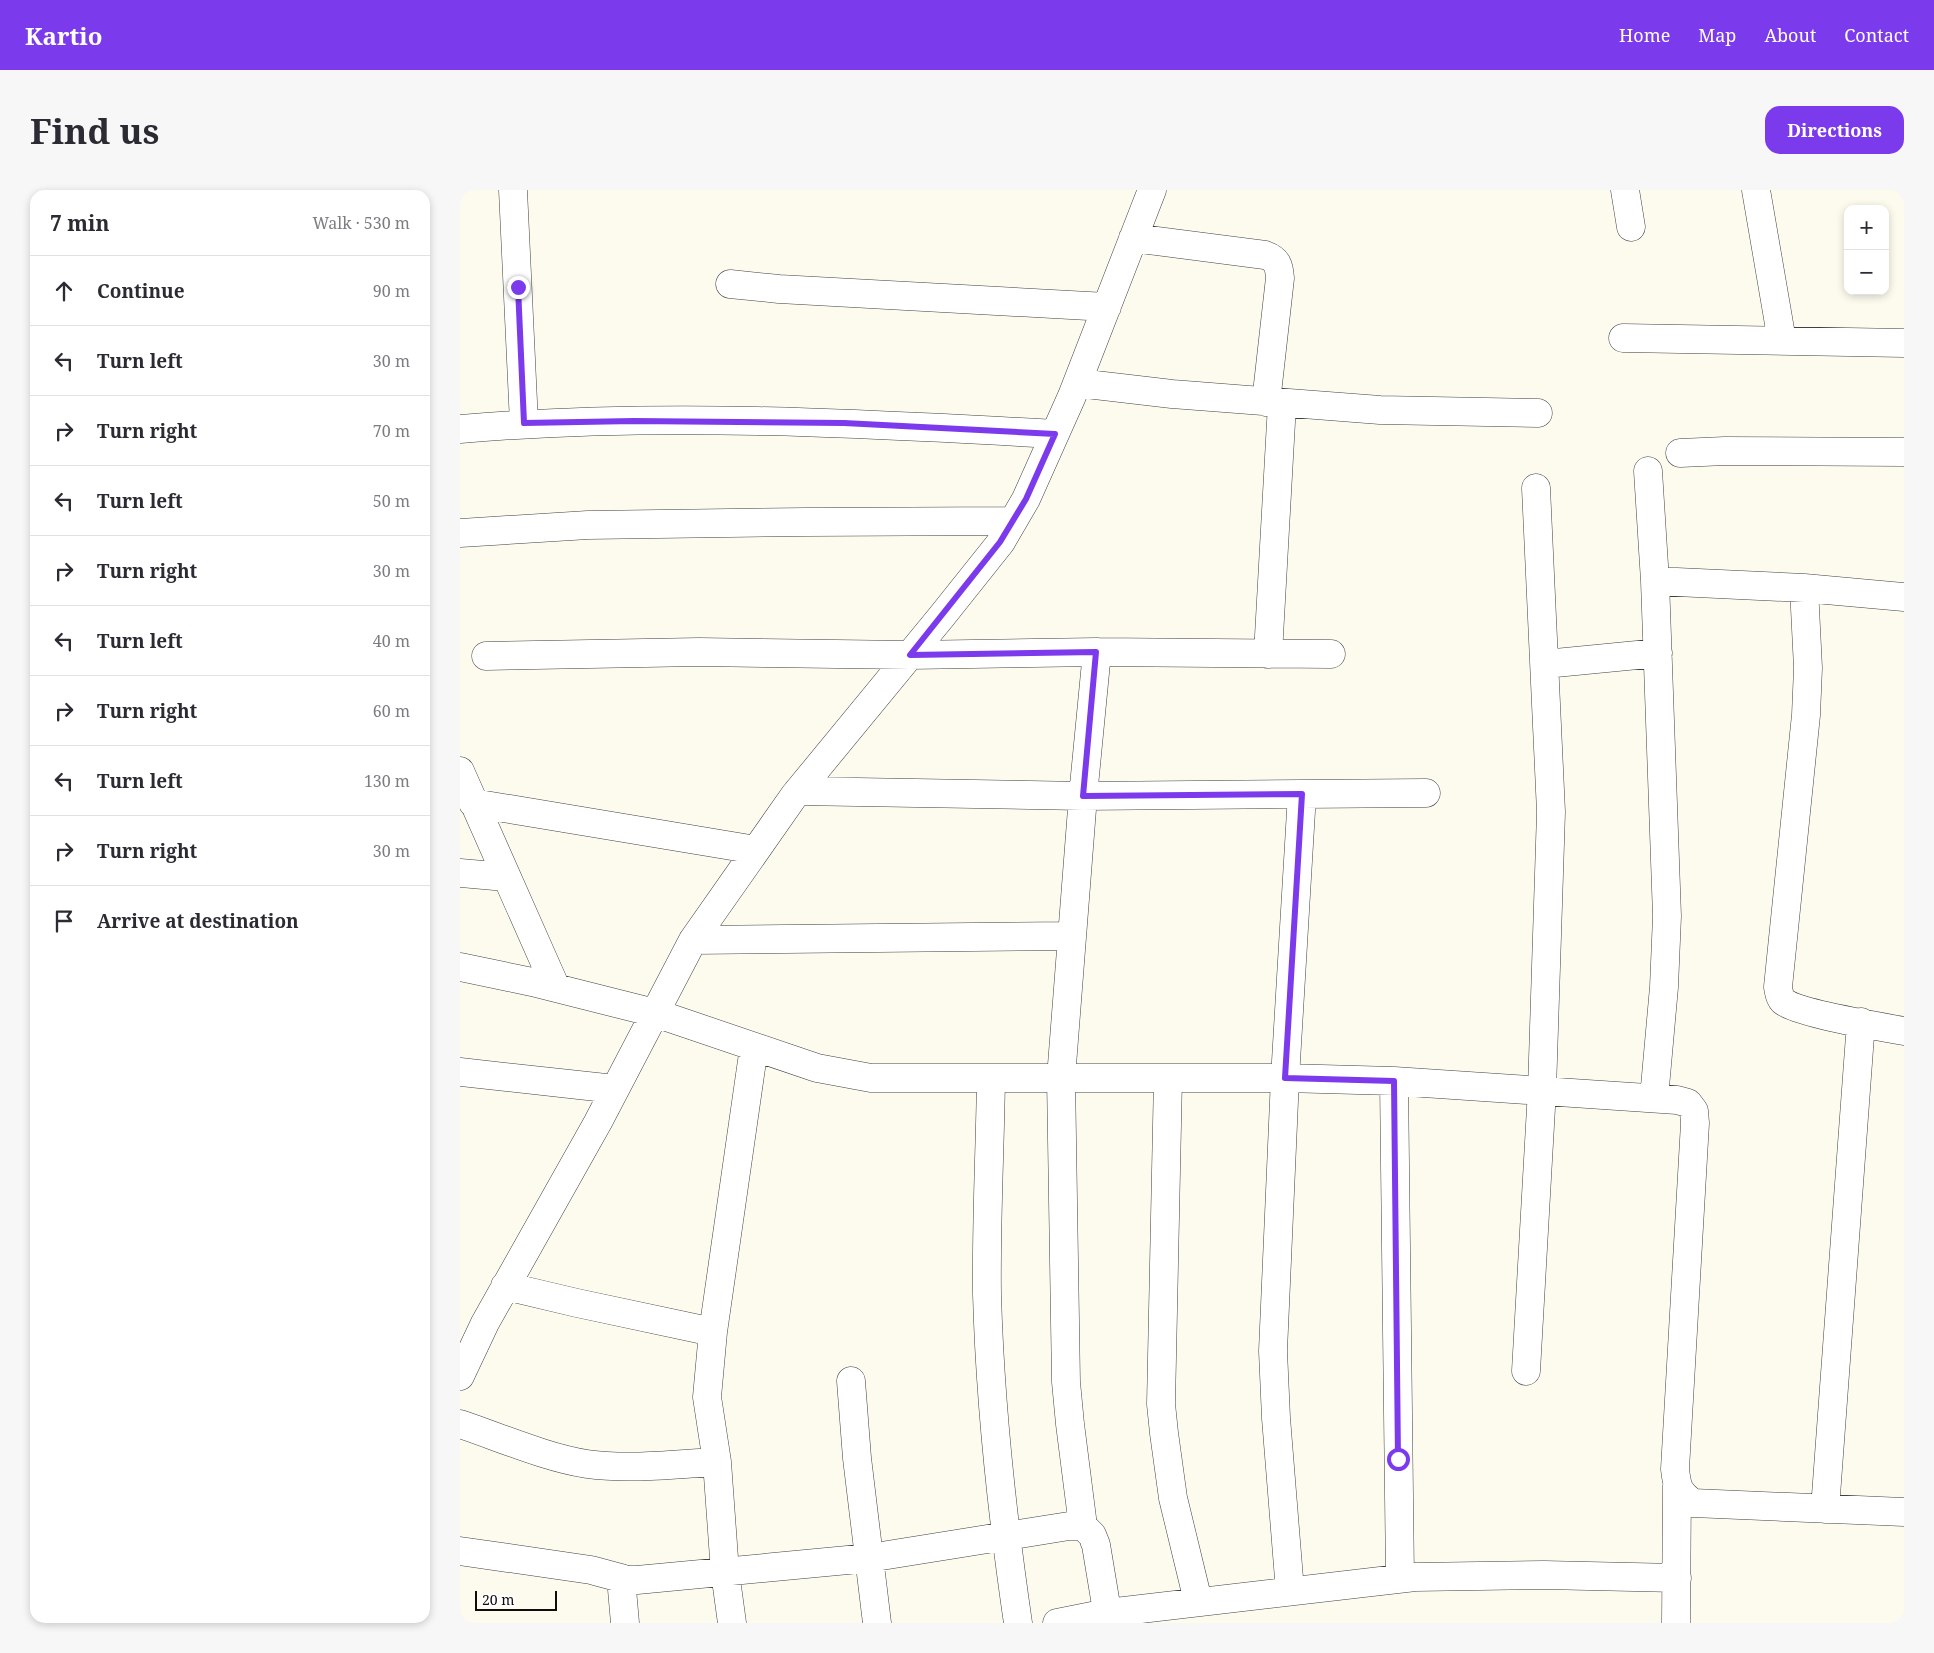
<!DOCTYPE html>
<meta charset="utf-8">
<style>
body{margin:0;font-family:"Noto Serif",serif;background:#f7f7f7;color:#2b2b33}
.controls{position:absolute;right:15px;top:15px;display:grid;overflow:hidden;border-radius:10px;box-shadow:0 2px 8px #0003}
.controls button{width:45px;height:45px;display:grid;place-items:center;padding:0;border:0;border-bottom:1px solid #e1e1e2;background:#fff;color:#2b2b33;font:25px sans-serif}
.scale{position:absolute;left:15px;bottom:12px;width:82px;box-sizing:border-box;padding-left:5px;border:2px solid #0d0d0d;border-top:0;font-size:14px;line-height:18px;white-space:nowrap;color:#0d0d0d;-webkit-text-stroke:4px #fff;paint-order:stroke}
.stop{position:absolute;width:15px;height:15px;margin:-11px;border:4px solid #7c3aed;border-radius:50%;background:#fff}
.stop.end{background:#7c3aed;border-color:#fff;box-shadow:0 1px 5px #0008}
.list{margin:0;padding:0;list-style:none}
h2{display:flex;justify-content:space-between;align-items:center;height:65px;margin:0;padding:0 20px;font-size:21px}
h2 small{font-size:16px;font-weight:400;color:#7c7c81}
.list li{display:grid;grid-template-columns:32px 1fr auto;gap:15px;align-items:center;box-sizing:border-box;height:70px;padding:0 20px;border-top:1px solid #e1e1e2}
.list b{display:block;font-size:19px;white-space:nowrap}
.list em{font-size:16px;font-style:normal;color:#7c7c81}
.icon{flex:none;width:28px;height:28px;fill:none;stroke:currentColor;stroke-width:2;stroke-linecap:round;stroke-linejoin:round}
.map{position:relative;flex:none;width:1444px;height:1433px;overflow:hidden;border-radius:15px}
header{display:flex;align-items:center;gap:30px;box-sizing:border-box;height:70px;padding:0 25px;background:#7c3aed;color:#fff}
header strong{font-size:24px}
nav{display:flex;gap:28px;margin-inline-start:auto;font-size:18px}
.intro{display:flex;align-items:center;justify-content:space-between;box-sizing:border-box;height:120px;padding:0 30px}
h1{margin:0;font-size:35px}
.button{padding:12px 22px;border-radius:15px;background:#7c3aed;color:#fff;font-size:18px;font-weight:700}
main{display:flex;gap:30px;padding:0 30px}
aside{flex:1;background:#fff;border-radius:15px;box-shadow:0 2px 8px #0003}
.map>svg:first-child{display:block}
</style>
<header>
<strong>Kartio</strong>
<nav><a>Home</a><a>Map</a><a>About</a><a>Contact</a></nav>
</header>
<div class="intro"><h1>Find us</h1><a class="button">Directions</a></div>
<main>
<aside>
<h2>7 min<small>Walk · 530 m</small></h2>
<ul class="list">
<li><svg class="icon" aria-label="ahead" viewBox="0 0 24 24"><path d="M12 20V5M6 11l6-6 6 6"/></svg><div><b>Continue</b></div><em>90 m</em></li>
<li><svg class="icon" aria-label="left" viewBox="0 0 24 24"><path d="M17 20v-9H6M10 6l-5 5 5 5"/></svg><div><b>Turn left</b></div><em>30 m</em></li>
<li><svg class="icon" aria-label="right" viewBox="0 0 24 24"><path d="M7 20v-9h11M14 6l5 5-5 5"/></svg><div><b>Turn right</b></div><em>70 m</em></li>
<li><svg class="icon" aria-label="left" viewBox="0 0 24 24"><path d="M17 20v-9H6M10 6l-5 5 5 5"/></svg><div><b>Turn left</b></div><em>50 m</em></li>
<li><svg class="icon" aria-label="right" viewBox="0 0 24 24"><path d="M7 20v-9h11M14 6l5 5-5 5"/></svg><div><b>Turn right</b></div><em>30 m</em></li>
<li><svg class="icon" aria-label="left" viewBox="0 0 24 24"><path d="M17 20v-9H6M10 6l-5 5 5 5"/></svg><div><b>Turn left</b></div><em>40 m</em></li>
<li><svg class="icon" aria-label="right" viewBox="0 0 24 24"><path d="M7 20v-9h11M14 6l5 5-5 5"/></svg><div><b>Turn right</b></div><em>60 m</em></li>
<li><svg class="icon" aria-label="left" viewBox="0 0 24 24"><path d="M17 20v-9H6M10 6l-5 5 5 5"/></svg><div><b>Turn left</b></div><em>130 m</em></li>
<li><svg class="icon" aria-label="right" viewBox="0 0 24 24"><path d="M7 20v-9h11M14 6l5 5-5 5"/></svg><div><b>Turn right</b></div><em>30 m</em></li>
<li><svg class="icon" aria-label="arrive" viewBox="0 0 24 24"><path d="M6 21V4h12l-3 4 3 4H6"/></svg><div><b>Arrive at destination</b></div></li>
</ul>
</aside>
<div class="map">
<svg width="1444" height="1433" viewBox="0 0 1444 1433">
<rect width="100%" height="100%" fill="#fdfaee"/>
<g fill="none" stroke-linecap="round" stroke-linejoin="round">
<defs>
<path id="minor" d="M53 0 64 233
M1165 0 1171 37
M1296 0 1322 151
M673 48 805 65C817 69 819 75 820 88L806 212
M270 94 319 99 647 117
M1163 148 1444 153
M618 193 712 204 920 220 1078 223
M0 239C198 222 397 233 595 244
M1220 263 1265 261 1444 262
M1188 281 1195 391 1207 726 1204 797 1194 908
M0 343 128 335 346 332 553 331
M1195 391 1344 398 1444 407
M1344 398 1348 478 1346 525 1318 797C1319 802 1319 807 1323 811 1336 823 1422 837 1444 841
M808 464 822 214
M26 466 239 462 450 465 637 462 871 464
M1085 474 1198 463
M0 581 96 798
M338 601 623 606 966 603
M13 613 296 660
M0 683 46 687
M233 750 612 746
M0 777 72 792 195 823 357 878 411 888H825L934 891 1217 910 1228 913 1234 921 1235 933 1215 1279C1217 1297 1218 1302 1233 1313L1444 1322
M0 882 155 899
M531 888C530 960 526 1033 527 1104 530 1214 542 1324 558 1433
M708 888 701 1214 704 1243 713 1308 738 1411
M934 891 940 1388
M45 1096 117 1113 253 1142
M1066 1181 1082 900 1091 622 1076 298
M0 1186 25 1133 138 932 233 750 334 606 482 426 541 352 566 309 612 206 692 0
M391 1191 397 1268 417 1433
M0 1234C39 1247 87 1268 127 1274 170 1280 214 1274 257 1272
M1365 1319 1401 832
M623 1336 610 1234 606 1192 601 888 623 606 637 462
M0 1361 131 1380 168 1390H177L409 1368 609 1336H623L632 1345 636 1355 649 1433
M161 1388 165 1433
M830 1401 816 1228 813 1161 825 888 842 604
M272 1433 265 1382 257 1272 247 1207 253 1142 294 857
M597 1433 647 1423 955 1387 1084 1385 1217 1388
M1216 1433 1217 1296"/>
</defs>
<use href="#minor" stroke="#404040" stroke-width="29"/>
<use href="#minor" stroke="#fff" stroke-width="28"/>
</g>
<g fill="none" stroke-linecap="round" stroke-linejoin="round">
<path stroke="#7c3aed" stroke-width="6" d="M58 97 64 233 174 231 384 233 595 244 566 309 540 352 450 465 636 462 623 606 842 604 825 888 934 891 938 1269"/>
</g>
</svg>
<div class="controls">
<button>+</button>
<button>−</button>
</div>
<div class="scale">20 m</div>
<div class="stop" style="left:938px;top:1269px"></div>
<div class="stop end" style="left:58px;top:97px"></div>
</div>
</main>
